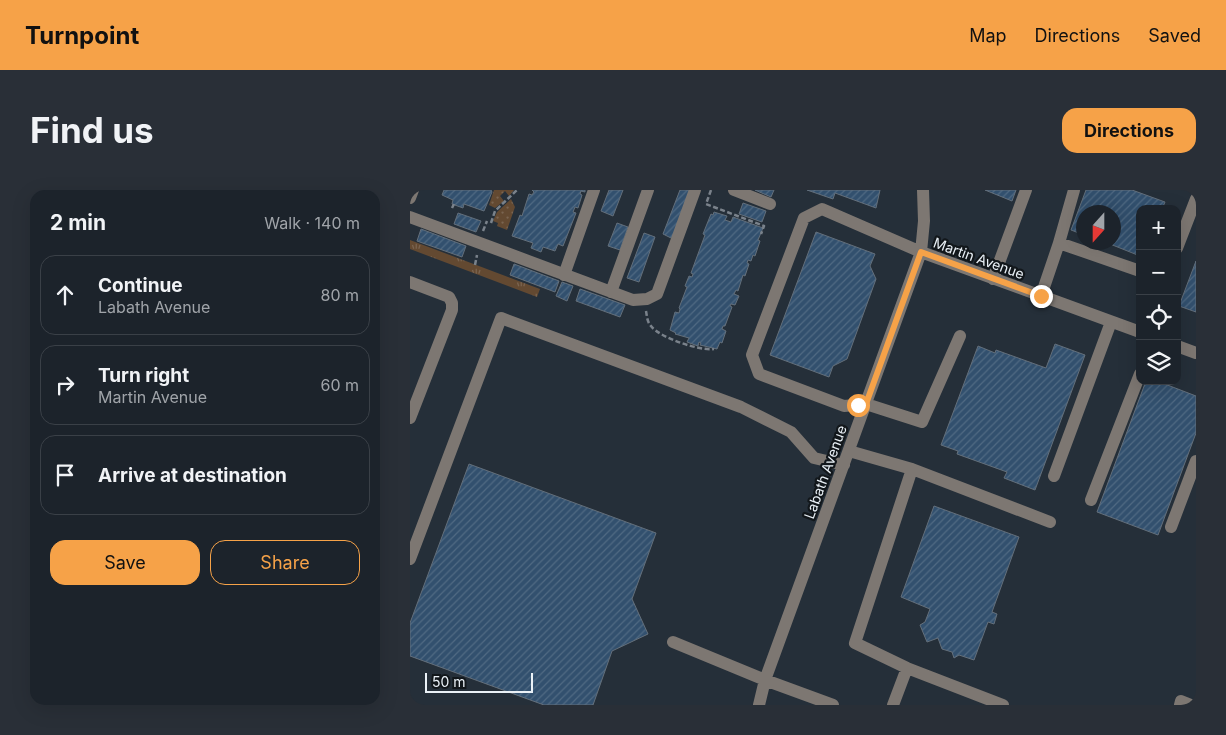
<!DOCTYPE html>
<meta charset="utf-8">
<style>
body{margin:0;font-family:Inter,sans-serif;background:#292f37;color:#f1f3f6}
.controls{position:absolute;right:15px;top:15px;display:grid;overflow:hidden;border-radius:10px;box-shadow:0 5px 20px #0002}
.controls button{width:45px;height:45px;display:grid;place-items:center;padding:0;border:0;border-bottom:1px solid #3a4047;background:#1c232b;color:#f1f3f6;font:25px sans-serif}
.compass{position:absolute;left:666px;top:15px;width:45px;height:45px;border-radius:50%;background:#1c232b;box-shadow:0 5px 20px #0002;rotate:201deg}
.scale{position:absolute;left:15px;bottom:12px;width:108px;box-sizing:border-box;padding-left:5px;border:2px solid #eaf1f7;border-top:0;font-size:14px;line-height:18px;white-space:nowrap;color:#eaf1f7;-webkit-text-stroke:4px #12171b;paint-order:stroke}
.stop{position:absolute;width:15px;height:15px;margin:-11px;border:4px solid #f6a248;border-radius:50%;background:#fff}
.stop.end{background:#f6a248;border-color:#fff;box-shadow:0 1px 5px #0008}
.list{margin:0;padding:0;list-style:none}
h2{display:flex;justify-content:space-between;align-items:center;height:65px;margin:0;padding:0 20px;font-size:21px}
h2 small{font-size:16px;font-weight:400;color:#a0a4a9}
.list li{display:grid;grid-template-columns:32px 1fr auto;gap:15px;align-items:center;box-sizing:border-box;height:80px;margin:0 10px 10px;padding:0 10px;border:1px solid #3a4047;border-radius:15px}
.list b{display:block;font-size:19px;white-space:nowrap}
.list p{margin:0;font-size:16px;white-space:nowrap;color:#a0a4a9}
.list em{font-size:16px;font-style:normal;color:#a0a4a9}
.actions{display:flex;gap:10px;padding:15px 20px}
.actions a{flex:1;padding:11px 0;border:1px solid #f6a248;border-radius:15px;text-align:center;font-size:18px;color:#f6a248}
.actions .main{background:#f6a248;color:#111}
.icon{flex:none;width:28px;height:28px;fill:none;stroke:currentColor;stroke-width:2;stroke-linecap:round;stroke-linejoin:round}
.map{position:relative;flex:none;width:786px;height:515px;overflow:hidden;border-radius:15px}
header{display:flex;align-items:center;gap:30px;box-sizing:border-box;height:70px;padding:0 25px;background:#f6a248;color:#111}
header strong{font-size:24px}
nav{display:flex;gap:28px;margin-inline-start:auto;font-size:18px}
.intro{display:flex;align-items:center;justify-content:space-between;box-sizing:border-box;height:120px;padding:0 30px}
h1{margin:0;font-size:35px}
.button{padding:12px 22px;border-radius:15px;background:#f6a248;color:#111;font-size:18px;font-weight:700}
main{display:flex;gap:30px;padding:0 30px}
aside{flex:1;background:#1c232b;border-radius:15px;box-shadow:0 5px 20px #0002}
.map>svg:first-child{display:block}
</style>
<header>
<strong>Turnpoint</strong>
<nav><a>Map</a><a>Directions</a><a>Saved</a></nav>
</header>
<div class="intro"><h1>Find us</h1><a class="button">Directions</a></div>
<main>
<aside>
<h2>2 min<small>Walk · 140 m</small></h2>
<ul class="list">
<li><svg class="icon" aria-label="ahead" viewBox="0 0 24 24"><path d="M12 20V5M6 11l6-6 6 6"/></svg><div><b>Continue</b><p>Labath Avenue</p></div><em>80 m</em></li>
<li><svg class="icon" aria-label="right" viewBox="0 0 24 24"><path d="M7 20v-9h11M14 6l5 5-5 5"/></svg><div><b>Turn right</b><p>Martin Avenue</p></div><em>60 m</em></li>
<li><svg class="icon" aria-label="arrive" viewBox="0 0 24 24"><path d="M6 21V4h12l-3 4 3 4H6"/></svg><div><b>Arrive at destination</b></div></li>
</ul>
<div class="actions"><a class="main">Save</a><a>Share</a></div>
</aside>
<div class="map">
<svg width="786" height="515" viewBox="0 0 786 515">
<defs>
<pattern id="grass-dots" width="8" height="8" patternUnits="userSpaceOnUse" patternTransform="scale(1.25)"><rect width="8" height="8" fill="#634931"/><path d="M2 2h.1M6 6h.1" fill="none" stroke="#7a6450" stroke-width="1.8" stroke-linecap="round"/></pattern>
<pattern id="park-tufts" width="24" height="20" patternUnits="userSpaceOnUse" patternTransform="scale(1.25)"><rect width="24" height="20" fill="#634931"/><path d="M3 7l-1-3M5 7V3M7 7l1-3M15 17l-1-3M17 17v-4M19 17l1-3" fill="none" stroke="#7a6450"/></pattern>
<pattern id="building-hatch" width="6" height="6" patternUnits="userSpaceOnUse" patternTransform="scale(1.25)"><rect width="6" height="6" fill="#32506e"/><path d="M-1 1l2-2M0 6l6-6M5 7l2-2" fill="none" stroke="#506a83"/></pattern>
</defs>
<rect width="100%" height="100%" fill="#252f39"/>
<path fill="url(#grass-dots)" d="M84 0H104L99 6 95 1 90 6 94 11 85 18 79 15Z
M101 9 105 17 97 40 87 36 88 33 83 31 87 22Z"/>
<path fill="url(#park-tufts)" d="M0 50 130 99 127 107 0 59Z"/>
<path fill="url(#building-hatch)" stroke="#636f7b" d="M34 0H81L82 2 74 21 54 14 53 18 42 14 43 10 32 5Z
M122 0H175V2L171 1 170 4 172 5 168 18 165 17 163 22 166 23 153 56 148 54 145 61 133 57 131 62 121 58 123 53 102 46 110 25 112 26 119 4 122 5 124 2Z
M199 0H213L203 26 191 21Z
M270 0H282L263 49 253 44Z
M345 0H364L361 7Z
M397 0H470L466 18 425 3 423 9Z
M575 0H606L602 11Z
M676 0H722L755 12 752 19H730V66L695 52H704V22H674V45L661 40Z
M333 13 356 21 352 32 329 24Z
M304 22 317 26 315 30 321 32 323 27 353 38 348 50 350 51 345 66 343 65 341 71 338 70 337 73 339 74 335 86 333 85 328 101 326 100 324 104 329 106 325 115 321 114 320 116 322 117 315 136H313L312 139 316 141 312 153 310 152 307 159 290 155 291 153 289 152 288 156 277 152 279 148 265 144 266 143 260 140 265 122 269 123 270 119 269 118 277 97 275 96 279 86 282 87 283 84 281 83 295 45 293 44 301 24 303 25Z
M48 23 71 31 66 42 44 34Z
M207 33 218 37 210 60 198 56Z
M11 39 56 56 52 67 7 51Z
M406 42 465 64 460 76 466 89 437 169 423 176 419 187 360 165Z
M234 43 245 47 229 92 217 88Z
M786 71V122L769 116Z
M104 74 149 91 145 102 100 85Z
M152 92 163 96 157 111 146 106Z
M170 99 215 115 210 127 166 111Z
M645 154 675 165 625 300 594 288 597 282 547 264 548 261 531 255 568 156 585 163 586 160 636 178Z
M736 191H747L786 206V243L748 345 687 322Z
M59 274 246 343 222 409 238 444 202 461 183 515H134L0 466V433Z
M524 316 609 347 582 422 587 424 584 434 578 432 564 470 549 465 544 468 542 462 532 459 528 448 517 452 510 435 515 432 520 419 491 407Z"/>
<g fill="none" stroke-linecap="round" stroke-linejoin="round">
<path stroke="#7a828b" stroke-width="2.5" stroke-dasharray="5 2.5" stroke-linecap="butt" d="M301 0 296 14 354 36 351 44
M42 18 44 14
M81 33 85 21 107 0
M73 41 77 31
M65 75 67 65
M236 121C237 126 237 132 241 136 250 148 290 161 304 159"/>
<path stroke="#7d7772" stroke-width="12" d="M324 0 360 14
M664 0 649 53 730 81
M0 8 3 0
M0 27 223 110 237 109 247 104 285 0
M767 58 786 9
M154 85 184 0
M583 89 616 0
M0 92 39 107 42 113V120L0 228
M201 102 238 0
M631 106 649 53
M550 146 512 232 456 214 434 216 349 184 342 165 394 28 412 19 511 62 730 142
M767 156 786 163
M439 261 502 279 640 332
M502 279 445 453 497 478 593 515
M644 286 701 132
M681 310 730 184
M761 337 786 271
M0 369 91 128 331 217 381 242 404 268 434 275
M263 452 355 490 423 515
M349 515 355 490 511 62 514 31 513 0
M483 515 497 478
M770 515 771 511 781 515"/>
</g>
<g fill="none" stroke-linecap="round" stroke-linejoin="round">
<path stroke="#f6a248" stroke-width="6" d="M448 215 456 214 511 62 631 106"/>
</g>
<g text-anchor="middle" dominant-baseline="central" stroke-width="4.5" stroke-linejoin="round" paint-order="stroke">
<g font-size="14" fill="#eaf1f7" stroke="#12171b">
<text transform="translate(569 68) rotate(20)">Martin Avenue</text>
<text transform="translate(415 282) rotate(-70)">Labath Avenue</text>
</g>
</g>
</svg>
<div class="controls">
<button>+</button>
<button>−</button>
<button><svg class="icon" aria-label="locate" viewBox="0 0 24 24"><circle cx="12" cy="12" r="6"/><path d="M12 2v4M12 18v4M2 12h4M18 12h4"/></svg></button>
<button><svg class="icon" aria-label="layers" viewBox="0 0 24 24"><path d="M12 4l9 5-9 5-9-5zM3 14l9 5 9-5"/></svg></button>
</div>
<svg class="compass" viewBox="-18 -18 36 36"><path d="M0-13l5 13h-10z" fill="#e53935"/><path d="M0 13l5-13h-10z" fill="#a0a4a9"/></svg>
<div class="scale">50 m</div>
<div class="stop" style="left:448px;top:215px"></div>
<div class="stop end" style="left:631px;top:106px"></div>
</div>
</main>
